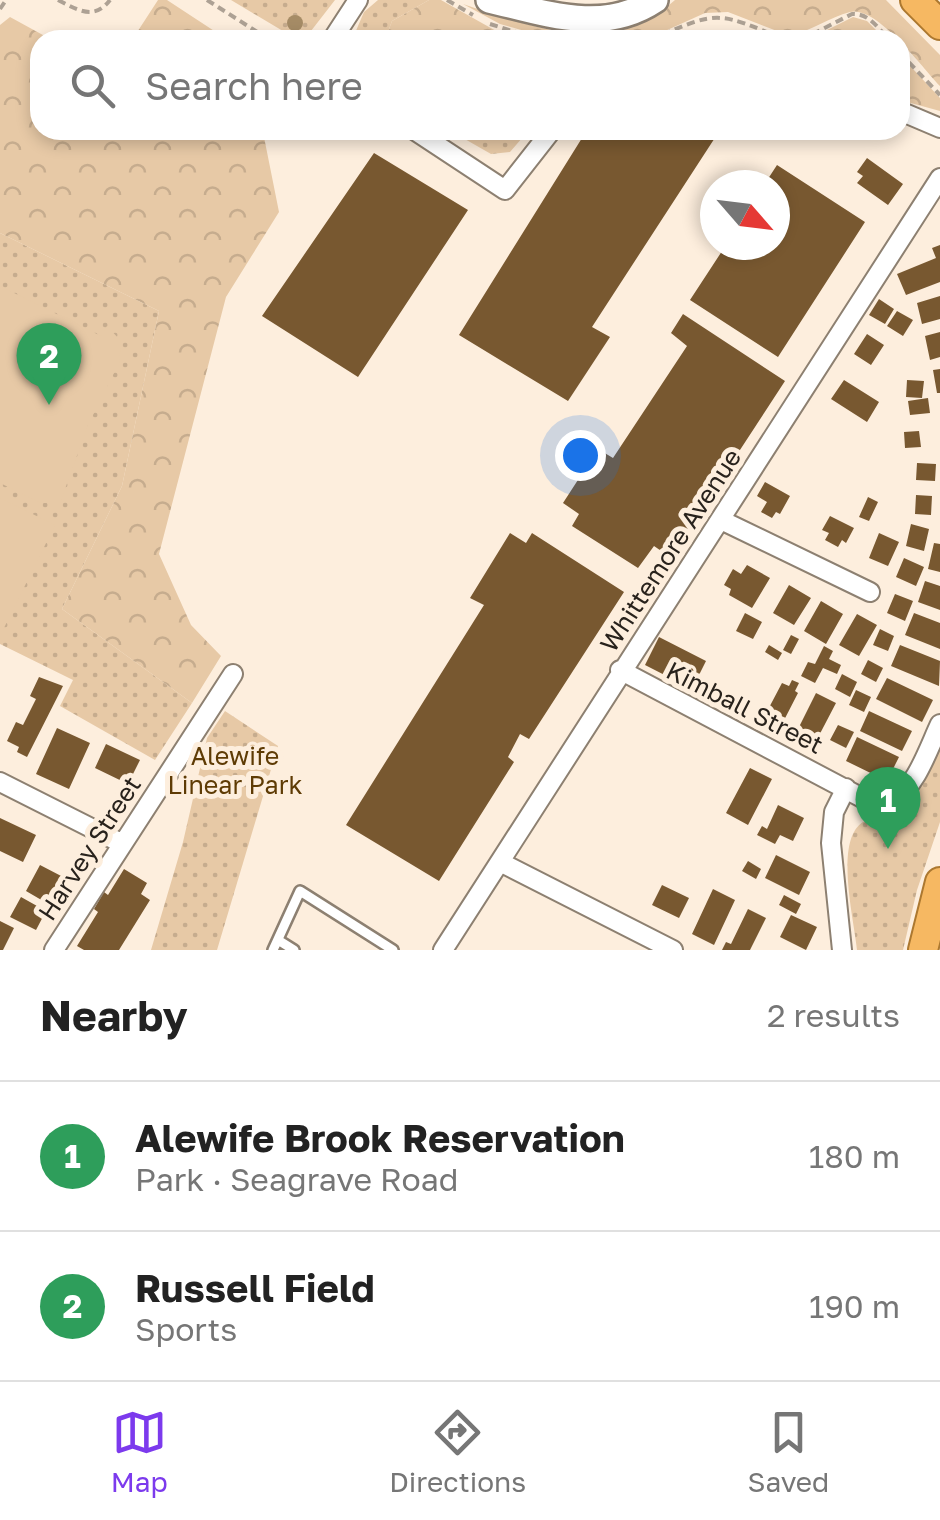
<!DOCTYPE html>
<meta charset="utf-8">
<style>
body{margin:0;font-family:"Golos Text",sans-serif;background:#f6f6f6;color:#222}
.compass{position:absolute;left:700px;top:170px;width:90px;height:90px;border-radius:50%;background:#fff;box-shadow:0 5px 15px #0003;rotate:118deg}
.you{position:absolute;left:580px;top:455px;width:35px;height:35px;margin:-25px;border:8px solid #fff;border-radius:50%;background:#1a73e8;box-shadow:0 0 0 15px #1a73e833}
.badge{display:grid;place-items:center;width:65px;height:65px;border-radius:50%;background:#7c3aed;color:#fff;font-size:32px;font-weight:700}
.pin{position:absolute;translate:-50% -82px;filter:drop-shadow(0 2px 5px #0008)}
.pin::after{content:'';position:absolute;top:52px;width:35px;height:30px;background:inherit;clip-path:polygon(0 0,100% 0,50% 100%)}
.list{margin:0;padding:0;list-style:none}
h2{display:flex;justify-content:space-between;align-items:center;height:130px;margin:0;padding:0 40px;font-size:42px}
h2 small{font-size:32px;font-weight:400;color:#767676}
.list li{display:grid;grid-template-columns:65px 1fr auto;gap:30px;align-items:center;box-sizing:border-box;height:150px;padding:0 40px;border-top:2px solid #e0e0e0}
.list b{display:block;font-size:38px;white-space:nowrap}
.list p{margin:0;font-size:32px;white-space:nowrap;color:#767676}
.list em{font-size:32px;font-style:normal;color:#767676}
.icon{flex:none;width:55px;height:55px;fill:none;stroke:currentColor;stroke-width:2;stroke-linecap:round;stroke-linejoin:round}
.map{position:relative;flex:none;width:940px;height:950px;overflow:hidden}
.search{position:absolute;background:#fff;box-shadow:0 5px 15px #0003;left:30px;right:30px;top:30px;height:110px;display:flex;align-items:center;gap:25px;box-sizing:border-box;padding:0 35px;border-radius:30px;color:#767676;font-size:38px}
.sheet{height:430px;background:#fff}
nav{display:flex;justify-content:space-around;align-items:center;box-sizing:border-box;height:140px;border-top:2px solid #e0e0e0;background:#fff;font-size:28px;color:#767676}
nav a{display:grid;justify-items:center;gap:5px}
nav .on{color:#7c3aed}
.map>svg:first-child{display:block}
</style>
<div class="map">
<svg width="940" height="950" viewBox="0 0 940 950">
<defs>
<pattern id="grass-dots" width="8" height="8" patternUnits="userSpaceOnUse" patternTransform="scale(2.5)"><rect width="8" height="8" fill="#e7c9a6"/><path d="M2 2h.1M6 6h.1" fill="none" stroke="#c6ac8e" stroke-width="1.8" stroke-linecap="round"/></pattern>
<pattern id="forest-crowns" width="20" height="18" patternUnits="userSpaceOnUse" patternTransform="scale(2.5)"><rect width="20" height="18" fill="#e7c9a6"/><path d="M2 6a3 3 0 1 1 6 0M12 15a3 3 0 1 1 6 0" fill="none" stroke="#c6ac8e"/></pattern>
</defs>
<rect width="100%" height="100%" fill="#fdeedd"/>
<path fill="url(#grass-dots)" d="M231 0H335L304 40H298Z
M378 0H429L392 21 385 40H352L364 12Z
M449 130 483 140 506 130H529L510 152 491 154Z
M0 233 159 311 122 486 62 609 192 703 155 760 60 706 73 680 0 644Z
M225 711 278 746 217 950H151L183 842 207 738Z
M940 748V822L917 890 903 950H857C854 919 834 840 863 822L894 821 902 815Z"/>
<path fill="url(#forest-crowns)" d="M158 0H167L228 40H132Z
M429 0H441L505 36 521 40H385L392 21Z
M675 0H886L940 55V86C922 67 876 5 850 12 830 17 811 31 790 36L728 12 705 13 645 40H557L500 24 463 4C536 28 609 58 675 0Z
M10 17 52 40H40V130H268L264 137 279 212 226 297 159 554 191 625 221 656 192 703 62 609 122 486 159 311 0 233V25Z
M853 17 867 21 886 40H807Z
M900 55 940 98V111L900 100Z"/>
<path fill="#e7c9a6" d="M0 286 101 336 107 326 121 341 119 363 88 425 60 503H41L0 483Z
M0 498 55 525 3 630 0 628Z"/>
<path fill="#785830" d="M587 130H720L592 327 610 337 568 401 459 335Z
M374 153 468 210 358 377 262 316Z
M867 158 903 184 888 205 857 183 863 176 857 172Z
M777 165 865 222 778 357 690 300 726 245H775V185H764Z
M940 245V282L906 295 897 274 936 258 932 248Z
M940 296V319L922 324 917 303Z
M879 299 894 309 885 324 869 315Z
M897 311 913 320 903 336 887 326Z
M683 314 785 381 670 557 654 546 638 568 572 526 579 514 563 503 598 449 613 458 687 346 671 333Z
M940 332V357L930 360 925 336Z
M867 334 884 345 871 365 854 354Z
M940 369V393H937L933 370Z
M844 380 879 402 867 422 831 399Z
M907 380 924 381 922 398 906 397Z
M928 398 930 413 910 415 908 401Z
M919 431 921 447 905 448 904 432Z
M917 463 936 464 935 481 916 480Z
M765 482 790 496 780 514 776 512 772 518 761 512 767 502 757 496Z
M916 495 932 496 931 515 915 514Z
M868 497 878 502 869 521 859 517Z
M830 516 854 528 846 543 842 540 838 547 825 540 829 533 822 530Z
M911 524 929 529 924 551 906 546Z
M510 533 526 543 532 533 624 592 529 739 520 734 508 757 514 762 439 881 346 825 484 605 470 598Z
M879 533 899 542 888 566 869 558Z
M934 543 940 544V572L928 569Z
M904 558 924 567 916 586 896 577Z
M747 565 770 578 752 608 729 595 731 589 724 585 733 569 741 574Z
M925 581 940 586V610L918 602Z
M789 585 811 598 794 625 773 613Z
M895 594 913 601 905 621 887 613Z
M821 601 843 614 826 644 804 631Z
M745 613 762 622 753 639 736 631Z
M914 613 940 623V649L905 635Z
M857 614 877 625 859 656 839 645Z
M880 629 894 636 888 651 873 645Z
M791 635 799 639 791 654 783 650Z
M659 637 706 661 692 689 645 665Z
M769 645 782 653 778 660 765 652Z
M900 645 940 661 939 686 891 666Z
M824 646 833 651 829 659 841 665 837 674 823 668 815 683 801 676 808 662 815 664Z
M868 660 883 668 876 682 861 674Z
M842 674 857 682 850 697 835 689Z
M39 677 63 686 27 757 17 752 19 747 7 741 16 722 23 725 36 699 30 696Z
M887 678 933 700 922 722 876 699Z
M792 680 799 683 795 691 798 693 780 728 763 719 782 683 789 686Z
M856 690 871 697 864 712 849 705Z
M816 693 836 703 813 747 794 737Z
M869 711 912 731 902 751 860 731Z
M838 725 854 732 846 748 830 740Z
M57 728 90 743 69 789 36 774Z
M857 737 899 757 887 781 846 761Z
M106 744 140 760 128 784 95 768Z
M750 768 772 779 748 825 726 813Z
M778 805 804 818 793 841 780 835 775 844 757 835 762 826 767 829Z
M0 818 36 835 23 862 0 851Z
M776 855 810 872 799 895 765 878Z
M748 861 761 869 756 879 742 871Z
M40 865 65 878 50 905 26 891Z
M124 869 147 883 141 894 150 900 119 950H84L77 946 98 912 94 909 104 892 108 895Z
M662 885 689 898 679 918 652 905Z
M713 889 735 900 714 945 692 934Z
M784 895 801 904 796 914 779 905Z
M21 897 46 911 36 930 10 917Z
M748 909 766 918 750 950H722L726 942 731 944Z
M791 915 817 927 806 950 780 937Z
M0 921 14 928 3 950H0Z"/>
<g fill="none" stroke-linecap="round" stroke-linejoin="round">
<defs>
<path id="service" d="M278 940 294 950
M273 950 300 891 393 950"/>
<path id="minor" d="M332 40 358 0
M900 111 940 128
M414 130 505 190 552 130
M721 520 870 592
M620 670 868 801C877 802 885 805 892 801 916 788 929 747 940 724
M0 782 121 843
M500 862 673 950
M54 950 233 674
M443 950 940 178
M842 950 831 843 834 812 846 788"/>
<path id="secondary" d="M489 0C545 13 603 35 655 0"/>
<path id="trunk" d="M915 0 940 25
M923 950 940 882"/>
</defs>
<use href="#service" stroke="#8d8071" stroke-width="14"/>
<use href="#minor" stroke="#8d8071" stroke-width="22"/>
<use href="#secondary" stroke="#8d8071" stroke-width="30"/>
<use href="#trunk" stroke="#ac7830" stroke-width="32"/>
<path stroke="#ada194" stroke-width="4" stroke-dasharray="8 5" stroke-linecap="butt" d="M58 0C78 10 94 21 110 0
M207 0 270 40
M447 0 473 15
M0 9 6 0
M490 24 541 40
M651 40C719 9 718 12 786 40
M801 40 852 14C869 13 878 28 889 40
M900 53 940 95"/>
<use href="#service" stroke="#fff" stroke-width="9"/>
<use href="#minor" stroke="#fff" stroke-width="18"/>
<use href="#secondary" stroke="#fff" stroke-width="25"/>
<use href="#trunk" stroke="#f6b862" stroke-width="28"/>
</g>
<circle fill="#a68c66" cx="295" cy="23" r="8"/>
<g text-anchor="middle" dominant-baseline="central" stroke-width="10" stroke-linejoin="round" paint-order="stroke">
<g font-size="25" fill="#28221c" stroke="#fdeedd">
<text transform="translate(670 550) rotate(-57)">Whittemore Avenue</text>
<text transform="translate(745 707) rotate(27)">Kimball Street</text>
<text transform="translate(89 848) rotate(-57)">Harvey Street</text>
</g>
<g font-size="25" fill="#5e3b04" stroke="#fdeedd">
<text x="235" y="755">Alewife<tspan x="235" dy="29">Linear Park</tspan></text>
</g>
</g>
</svg>
<svg class="compass" viewBox="-18 -18 36 36"><path d="M0-13l5 13h-10z" fill="#e53935"/><path d="M0 13l5-13h-10z" fill="#767676"/></svg>
<div class="you"></div>
<div class="pin badge" style="left:888px;top:849px;background:#2e9e5b">1</div>
<div class="pin badge" style="left:49px;top:405px;background:#2e9e5b">2</div>
<div class="search"><svg class="icon" aria-label="search" viewBox="0 0 24 24"><circle cx="10" cy="10" r="6"/><path d="M15 15l6 6"/></svg>Search here</div>
</div>
<section class="sheet">
<h2>Nearby<small>2 results</small></h2>
<ul class="list">
<li><span class="badge" style="background:#2e9e5b">1</span><div><b>Alewife Brook Reservation</b><p>Park · Seagrave Road</p></div><em>180 m</em></li>
<li><span class="badge" style="background:#2e9e5b">2</span><div><b>Russell Field</b><p>Sports</p></div><em>190 m</em></li>
</ul>
</section>
<nav>
<a class="on"><svg class="icon" aria-label="map" viewBox="0 0 24 24"><path d="M3 6l6-2 6 2 6-2v14l-6 2-6-2-6 2zM9 4v14M15 6v14"/></svg>Map</a>
<a><svg class="icon" aria-label="directions" viewBox="0 0 24 24"><path d="M12 3l9 9-9 9-9-9zM9 14v-3h6M13 9l2 2-2 2"/></svg>Directions</a>
<a><svg class="icon" aria-label="saved" viewBox="0 0 24 24"><path d="M7 4h10v16l-5-4-5 4z"/></svg>Saved</a>
</nav>
